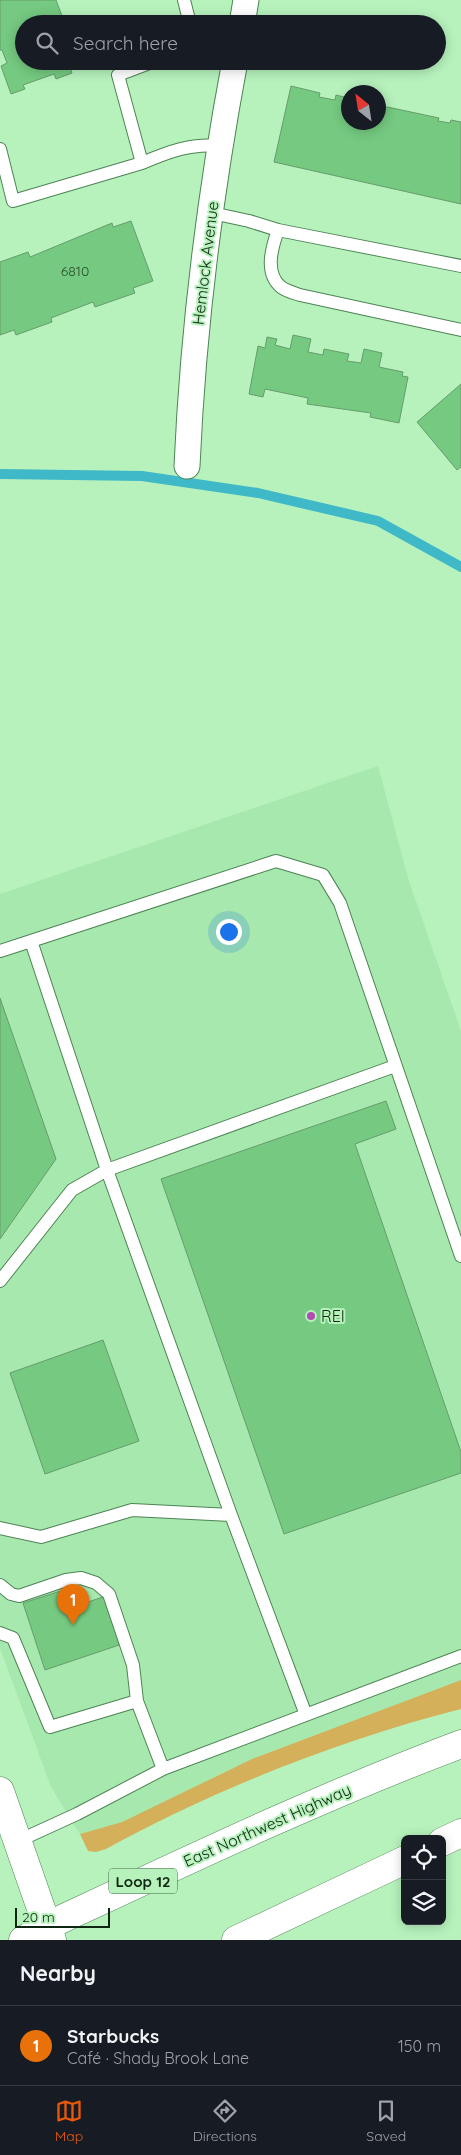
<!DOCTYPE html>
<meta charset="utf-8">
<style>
body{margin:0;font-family:Quicksand,sans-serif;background:#20242c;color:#f1f3f6}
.controls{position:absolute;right:15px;bottom:15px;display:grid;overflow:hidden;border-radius:8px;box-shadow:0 2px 12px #0003}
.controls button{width:45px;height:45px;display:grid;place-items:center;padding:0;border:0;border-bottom:1px solid #363941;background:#171b24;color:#f1f3f6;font:25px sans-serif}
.compass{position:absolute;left:341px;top:85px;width:45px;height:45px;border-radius:50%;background:#171b24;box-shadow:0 2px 12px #0003;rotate:330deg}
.scale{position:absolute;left:15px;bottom:12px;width:95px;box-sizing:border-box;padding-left:5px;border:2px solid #0f2612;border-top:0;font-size:14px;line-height:18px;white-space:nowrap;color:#0f2612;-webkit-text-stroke:4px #b7f2bd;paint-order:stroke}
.you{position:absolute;left:228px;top:931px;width:18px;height:18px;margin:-12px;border:4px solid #fff;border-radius:50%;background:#1a73e8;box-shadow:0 0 0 8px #1a73e833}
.badge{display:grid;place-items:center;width:32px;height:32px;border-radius:50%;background:#ea580c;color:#fff;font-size:16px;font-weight:700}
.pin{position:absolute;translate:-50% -41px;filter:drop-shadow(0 1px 2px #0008)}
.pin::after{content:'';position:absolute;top:26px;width:18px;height:15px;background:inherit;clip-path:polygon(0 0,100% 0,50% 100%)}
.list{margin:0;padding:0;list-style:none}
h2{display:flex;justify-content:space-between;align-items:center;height:65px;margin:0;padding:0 20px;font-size:21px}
h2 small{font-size:16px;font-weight:400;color:#9ea1a6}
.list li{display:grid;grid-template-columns:32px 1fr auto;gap:15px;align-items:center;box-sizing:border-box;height:80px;padding:0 20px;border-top:1px solid #363941}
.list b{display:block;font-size:19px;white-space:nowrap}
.list p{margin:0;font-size:16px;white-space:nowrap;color:#9ea1a6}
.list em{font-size:16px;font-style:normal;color:#9ea1a6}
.icon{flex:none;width:28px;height:28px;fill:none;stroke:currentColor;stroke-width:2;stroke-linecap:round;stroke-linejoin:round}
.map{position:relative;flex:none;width:461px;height:1940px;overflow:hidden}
.search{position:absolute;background:#171b24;box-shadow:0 2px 12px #0003;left:15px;right:15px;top:15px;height:55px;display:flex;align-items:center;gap:12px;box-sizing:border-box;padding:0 18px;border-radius:28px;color:#9ea1a6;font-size:19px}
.sheet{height:145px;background:#171b24}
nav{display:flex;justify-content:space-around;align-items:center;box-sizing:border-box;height:70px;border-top:1px solid #363941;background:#171b24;font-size:14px;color:#9ea1a6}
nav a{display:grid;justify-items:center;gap:2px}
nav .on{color:#ea580c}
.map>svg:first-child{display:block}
</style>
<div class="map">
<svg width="461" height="1940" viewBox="0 0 461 1940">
<rect width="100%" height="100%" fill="#b7f2bd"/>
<path fill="#a7e8ae" d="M378 766 409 881 461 1031V1680L252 1759 122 1822 80 1834 51 1787 0 1648V894Z"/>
<path fill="#d3b059" d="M461 1680V1709C342 1739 213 1790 106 1849L96 1852 88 1851 80 1834 122 1822 252 1759Z"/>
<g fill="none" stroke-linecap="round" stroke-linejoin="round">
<path stroke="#3fb8c7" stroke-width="10" d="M0 474 142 476 258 493 378 521 461 567"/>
</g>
<path fill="#75c980" stroke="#669d6c" d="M0 0H56L65 24H24V61H68L72 73 56 79 54 74 23 85 25 89 11 94 1 66 7 63 2 50H0Z
M291 86 320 93 319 97 335 100 336 95 348 98V122H378V105L439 118 438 121 450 123 451 120 461 122V204L274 162Z
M131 221 153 281 133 288 135 293 95 307 93 302 51 318 52 322 16 335 14 330 0 335V262L28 252 30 257 112 223 113 227Z
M293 335 311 339 308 352 323 355 324 349 349 354 347 361 361 363 364 349 382 353 379 367 403 372 402 376 408 377 399 423 370 417 371 413 307 404 308 398 265 389 263 397 249 394 258 346 265 348 267 337 277 339 275 345 290 349Z
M461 384V467L457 470 417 422Z
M0 998 56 1159 0 1239Z
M386 1101 396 1129 355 1144 461 1452V1473L284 1534 161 1179Z
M103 1340 139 1441 45 1474 10 1373Z
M70 1588 76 1606 106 1596 122 1644 45 1670 23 1603Z"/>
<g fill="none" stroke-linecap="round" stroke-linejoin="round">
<defs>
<path id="service" d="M184 0 190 24
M0 149 13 201 142 163 118 75 155 61
M142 163C168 152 191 143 219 146
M212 213 249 221 278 230
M461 266 278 230C272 247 264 273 281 287 286 291 294 293 300 295L461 330
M31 941 276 861 323 875 340 903 461 1256
M0 951 31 941 107 1170 231 1515 306 1715
M0 1281 72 1190 107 1170 395 1066
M0 1528 41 1537 132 1510 231 1515
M0 1585 11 1594 19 1596 66 1580 81 1578 96 1583 109 1594 133 1665 137 1701
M0 1633 13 1638 50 1727 137 1701 163 1769
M18 1841 77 1814 163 1769 461 1656"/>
<path id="minor" d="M242 24 246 0
M187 466C193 330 210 194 235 61"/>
<path id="tertiary" d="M0 1791 52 1940"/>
<path id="primary" d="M442 1842 461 1833
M23 1940 47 1926C184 1862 320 1797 461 1744
M236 1940 405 1860"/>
</defs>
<use href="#service" stroke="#4d8454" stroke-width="14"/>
<use href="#minor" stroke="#4d8454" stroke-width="27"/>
<use href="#tertiary" stroke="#4d8454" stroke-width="29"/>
<use href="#primary" stroke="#4d8454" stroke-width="29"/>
<use href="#service" stroke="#fff" stroke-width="12"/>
<use href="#minor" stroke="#fff" stroke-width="25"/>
<use href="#tertiary" stroke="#fff" stroke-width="28"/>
<use href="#primary" stroke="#fff" stroke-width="28"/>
</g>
<circle fill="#b14cb2" stroke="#b7f2bd" stroke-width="2" cx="311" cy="1316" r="5"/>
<g text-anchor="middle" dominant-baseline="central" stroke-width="4" stroke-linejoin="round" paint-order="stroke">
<g font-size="14" fill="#284f2e">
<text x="75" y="271">6810</text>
</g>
<rect fill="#b7f2bd" stroke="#416345" stroke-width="1" x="109" y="1868.5" width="68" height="25" rx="4"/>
<g font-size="15" font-weight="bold" fill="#0f2612">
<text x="143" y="1881">Loop 12</text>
</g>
<g font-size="16" fill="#0f2612" stroke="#b7f2bd">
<text transform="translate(205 263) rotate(-83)">Hemlock Avenue</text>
<text transform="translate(267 1825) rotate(-24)">East Northwest Highway</text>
</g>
<g font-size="16" fill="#0f2612" stroke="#b7f2bd" text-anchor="start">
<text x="321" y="1316">REI</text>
</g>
</g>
</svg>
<div class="controls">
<button><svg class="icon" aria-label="locate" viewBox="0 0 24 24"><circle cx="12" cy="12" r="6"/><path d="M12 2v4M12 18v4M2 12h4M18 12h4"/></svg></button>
<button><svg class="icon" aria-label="layers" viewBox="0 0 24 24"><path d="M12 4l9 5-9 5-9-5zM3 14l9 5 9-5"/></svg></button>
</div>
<svg class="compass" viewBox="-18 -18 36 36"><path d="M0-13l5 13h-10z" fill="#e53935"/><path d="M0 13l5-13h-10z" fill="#9ea1a6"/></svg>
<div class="scale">20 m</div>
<div class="you"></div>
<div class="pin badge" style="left:73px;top:1625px;background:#e8710a">1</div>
<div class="search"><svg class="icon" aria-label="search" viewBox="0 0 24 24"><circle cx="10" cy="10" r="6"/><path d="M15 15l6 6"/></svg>Search here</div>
</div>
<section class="sheet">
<h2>Nearby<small></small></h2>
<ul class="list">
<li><span class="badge" style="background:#e8710a">1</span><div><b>Starbucks</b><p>Café · Shady Brook Lane</p></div><em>150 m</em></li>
</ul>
</section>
<nav>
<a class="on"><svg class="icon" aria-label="map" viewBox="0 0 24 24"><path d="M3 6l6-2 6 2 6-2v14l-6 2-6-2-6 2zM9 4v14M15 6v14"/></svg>Map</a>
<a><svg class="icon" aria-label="directions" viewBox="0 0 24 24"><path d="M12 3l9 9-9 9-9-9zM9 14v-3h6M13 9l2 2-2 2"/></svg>Directions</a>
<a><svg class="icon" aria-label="saved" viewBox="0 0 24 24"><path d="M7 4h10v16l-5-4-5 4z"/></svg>Saved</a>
</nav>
